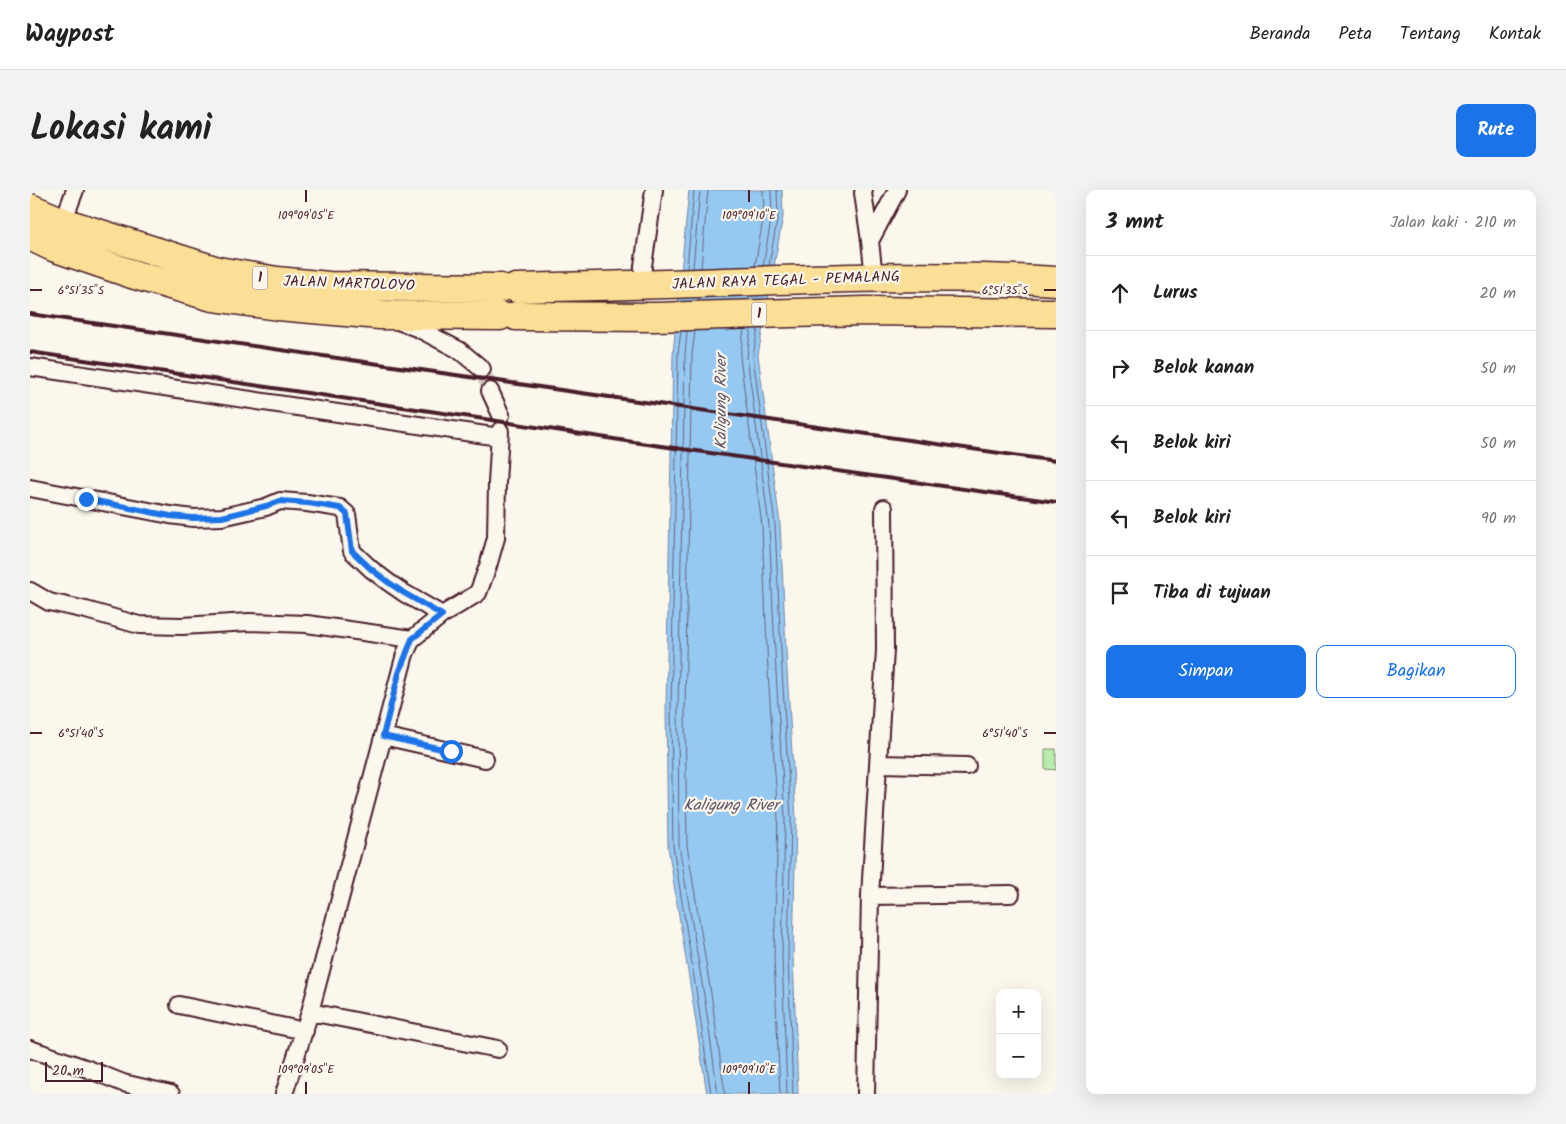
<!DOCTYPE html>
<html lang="id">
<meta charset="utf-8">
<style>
body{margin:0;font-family:Kalam,sans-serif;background:#f2f2f2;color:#222}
.controls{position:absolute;right:15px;bottom:15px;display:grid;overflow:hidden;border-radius:10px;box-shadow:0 5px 20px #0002}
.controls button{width:45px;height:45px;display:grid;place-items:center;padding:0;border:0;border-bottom:1px solid #e0e0e0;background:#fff;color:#222;font:25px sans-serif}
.scale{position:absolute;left:15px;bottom:12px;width:58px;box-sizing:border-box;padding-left:5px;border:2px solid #4a1f2b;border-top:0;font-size:14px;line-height:18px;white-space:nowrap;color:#4a1f2b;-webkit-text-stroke:4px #fbf7ec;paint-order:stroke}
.stop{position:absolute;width:15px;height:15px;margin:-11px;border:4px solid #1a73e8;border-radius:50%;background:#fff}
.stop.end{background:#1a73e8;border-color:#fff;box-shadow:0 1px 5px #0008}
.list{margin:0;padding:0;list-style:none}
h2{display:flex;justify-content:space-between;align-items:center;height:65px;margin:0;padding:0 20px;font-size:21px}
h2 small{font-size:16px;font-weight:400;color:#767676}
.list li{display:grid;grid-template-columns:32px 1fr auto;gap:15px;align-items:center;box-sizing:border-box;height:75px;padding:0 20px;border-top:1px solid #e0e0e0}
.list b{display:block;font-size:19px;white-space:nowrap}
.list em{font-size:16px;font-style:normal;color:#767676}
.actions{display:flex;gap:10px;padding:15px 20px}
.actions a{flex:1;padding:11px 0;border:1px solid #1a73e8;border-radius:10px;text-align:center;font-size:18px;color:#1a73e8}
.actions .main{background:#1a73e8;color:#fff}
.icon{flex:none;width:28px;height:28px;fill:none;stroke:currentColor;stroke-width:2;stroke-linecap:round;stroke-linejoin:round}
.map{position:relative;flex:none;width:1026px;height:904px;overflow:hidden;border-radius:10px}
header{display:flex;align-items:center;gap:30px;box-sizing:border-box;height:70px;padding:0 25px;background:#fff;border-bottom:1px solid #e0e0e0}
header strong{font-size:24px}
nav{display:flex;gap:28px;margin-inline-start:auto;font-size:18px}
.intro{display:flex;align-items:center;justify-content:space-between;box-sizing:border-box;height:120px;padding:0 30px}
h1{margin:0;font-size:35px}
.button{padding:12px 22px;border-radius:10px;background:#1a73e8;color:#fff;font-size:18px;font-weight:700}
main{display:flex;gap:30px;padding:0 30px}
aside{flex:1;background:#fff;border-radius:10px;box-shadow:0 5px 20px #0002}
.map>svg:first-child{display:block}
</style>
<header>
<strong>Waypost</strong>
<nav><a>Beranda</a><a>Peta</a><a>Tentang</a><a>Kontak</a></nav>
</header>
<div class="intro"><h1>Lokasi kami</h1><a class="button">Rute</a></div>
<main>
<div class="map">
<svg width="1026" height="904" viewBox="0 0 1026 904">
<rect width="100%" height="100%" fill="#fbf7ec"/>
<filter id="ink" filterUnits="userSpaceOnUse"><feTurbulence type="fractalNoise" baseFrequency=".02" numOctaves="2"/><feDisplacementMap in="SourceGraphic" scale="10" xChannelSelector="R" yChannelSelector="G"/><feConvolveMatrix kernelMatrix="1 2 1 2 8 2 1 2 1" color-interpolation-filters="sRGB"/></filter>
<g filter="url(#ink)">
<path fill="#b9edae" stroke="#82866c" d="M1015 559H1026V580L1015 579Z"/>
<path fill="#95c9f2" stroke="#7785a2" d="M659 0H752L753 26 728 165 750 334 757 481 766 628 763 767 768 904H677L663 813 638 657 636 520 643 164Z"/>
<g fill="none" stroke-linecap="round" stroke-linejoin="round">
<path stroke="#68637b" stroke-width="1" d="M739 75 748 25 747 0
M725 76 734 24 733 0
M733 76 742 25 741 0
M657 78 664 0
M663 78 670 0
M671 78 678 0
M714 139 710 167 732 336 738 482 748 628 744 767 750 904
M721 139 717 166 739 336 746 482 755 628 752 767 757 904
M728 139 723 166 745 335 752 481 761 628 758 767 763 904
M651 141 648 164 641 520 643 656 668 812 681 904
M657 141 655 165 648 520 649 655 675 811 688 904
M665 141 662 165 655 520 657 655 682 810 695 904"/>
<path stroke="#d8ccc5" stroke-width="16" stroke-dasharray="16 8" stroke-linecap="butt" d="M452 179 460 201"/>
<defs>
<path id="street" d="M834 0 833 3 840 51
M30 40 45 0
M844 87 840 51 867 0
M612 95 613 76 624 0
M368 131 387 138 429 160 452 179
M0 177 469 247
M460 201 471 225
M0 298 140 325 163 328 192 327 236 317 250 311 277 313 310 318 317 324 322 361 341 379 358 392 374 403 412 425
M0 401 19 412 56 420 109 435 152 436 219 432 277 434 382 449
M353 546 455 569
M849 574 937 576
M840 706 981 704
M149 815 275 841
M280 822 468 859
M0 859 58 879 93 893 141 904
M254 904 280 822 375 464 382 449 412 425 448 403 458 376 466 348 467 293 470 241
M836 904 840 706 855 460 854 318"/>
<path id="highway" d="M0 18 33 32 188 81 247 91 299 96 470 98
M0 46 23 57 105 85 183 107 248 116 350 125 470 126
M486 98C555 96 624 95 694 92 805 88 915 84 1026 91
M486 126 625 127 834 121 1026 123"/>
</defs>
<use href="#street" stroke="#4a1f2b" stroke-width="20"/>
<use href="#highway" stroke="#4a1f2b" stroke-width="31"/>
<use href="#street" stroke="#fbf7ec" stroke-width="16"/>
<use href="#highway" stroke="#fbdf96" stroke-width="28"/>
<path stroke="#4a1f2b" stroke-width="4" d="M0 124 1026 271
M0 162 461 230 603 252 1026 312"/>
</g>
</g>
<g fill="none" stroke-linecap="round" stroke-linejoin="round" filter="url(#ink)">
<path stroke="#1a73e8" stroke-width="6" d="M56 309 140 326 163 328 192 327 236 316 250 311 278 313 310 318 317 324 322 361 341 379 358 392 374 403 412 425 382 449 369 483 353 546 421 561"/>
</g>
<path fill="none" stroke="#4a1f2b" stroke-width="2" d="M276 0V12M719 0V12M0 100H12M1014 100H1026M0 543H12M1014 543H1026M276 892V904M719 892V904"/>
<g text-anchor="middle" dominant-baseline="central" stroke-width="4.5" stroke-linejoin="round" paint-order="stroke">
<g fill="#fbf7ec" stroke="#7f6065" stroke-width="1">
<rect x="222.5" y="76.5" width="15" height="23" rx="4"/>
<rect x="721.5" y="112.5" width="15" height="23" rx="4"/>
</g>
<g font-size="14" font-weight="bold" fill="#4a1f2b">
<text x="230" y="88">1</text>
<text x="729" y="124">1</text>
</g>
<g font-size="15" fill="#4a1f2b" stroke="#fbf7ec">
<text transform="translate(756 91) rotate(-2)">JALAN RAYA TEGAL - PEMALANG</text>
<text transform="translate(319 94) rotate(2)">JALAN MARTOLOYO</text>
</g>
<g font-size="16" font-style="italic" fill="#605267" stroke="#fbf7ec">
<text transform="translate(691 212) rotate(-90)">Kaligung River</text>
<text x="701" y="615">Kaligung River</text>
</g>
</g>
<g font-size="12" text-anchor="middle" fill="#4a1f2b" stroke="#fbf7ec" stroke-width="4.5" stroke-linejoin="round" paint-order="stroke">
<text x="276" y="29">109°09'05"E</text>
<text x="719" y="29">109°09'10"E</text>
<text x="51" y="104">6°51'35"S</text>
<text x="975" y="104">6°51'35"S</text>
<text x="51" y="547">6°51'40"S</text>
<text x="975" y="547">6°51'40"S</text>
<text x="276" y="883">109°09'05"E</text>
<text x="719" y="883">109°09'10"E</text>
</g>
</svg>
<div class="controls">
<button>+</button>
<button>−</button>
</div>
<div class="scale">20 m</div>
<div class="stop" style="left:421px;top:561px"></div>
<div class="stop end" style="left:56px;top:309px"></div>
</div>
<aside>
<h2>3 mnt<small>Jalan kaki · 210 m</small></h2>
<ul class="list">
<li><svg class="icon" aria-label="ahead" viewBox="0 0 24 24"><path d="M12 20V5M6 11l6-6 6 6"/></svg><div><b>Lurus</b></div><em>20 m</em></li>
<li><svg class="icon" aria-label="right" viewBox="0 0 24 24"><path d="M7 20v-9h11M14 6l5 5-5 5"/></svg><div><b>Belok kanan</b></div><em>50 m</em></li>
<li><svg class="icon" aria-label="left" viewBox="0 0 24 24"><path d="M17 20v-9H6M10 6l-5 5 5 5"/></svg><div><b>Belok kiri</b></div><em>50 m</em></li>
<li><svg class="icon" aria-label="left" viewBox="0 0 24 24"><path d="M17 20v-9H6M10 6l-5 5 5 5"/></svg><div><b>Belok kiri</b></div><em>90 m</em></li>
<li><svg class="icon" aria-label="arrive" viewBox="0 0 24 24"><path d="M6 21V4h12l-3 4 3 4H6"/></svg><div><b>Tiba di tujuan</b></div></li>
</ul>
<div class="actions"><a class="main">Simpan</a><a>Bagikan</a></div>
</aside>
</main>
